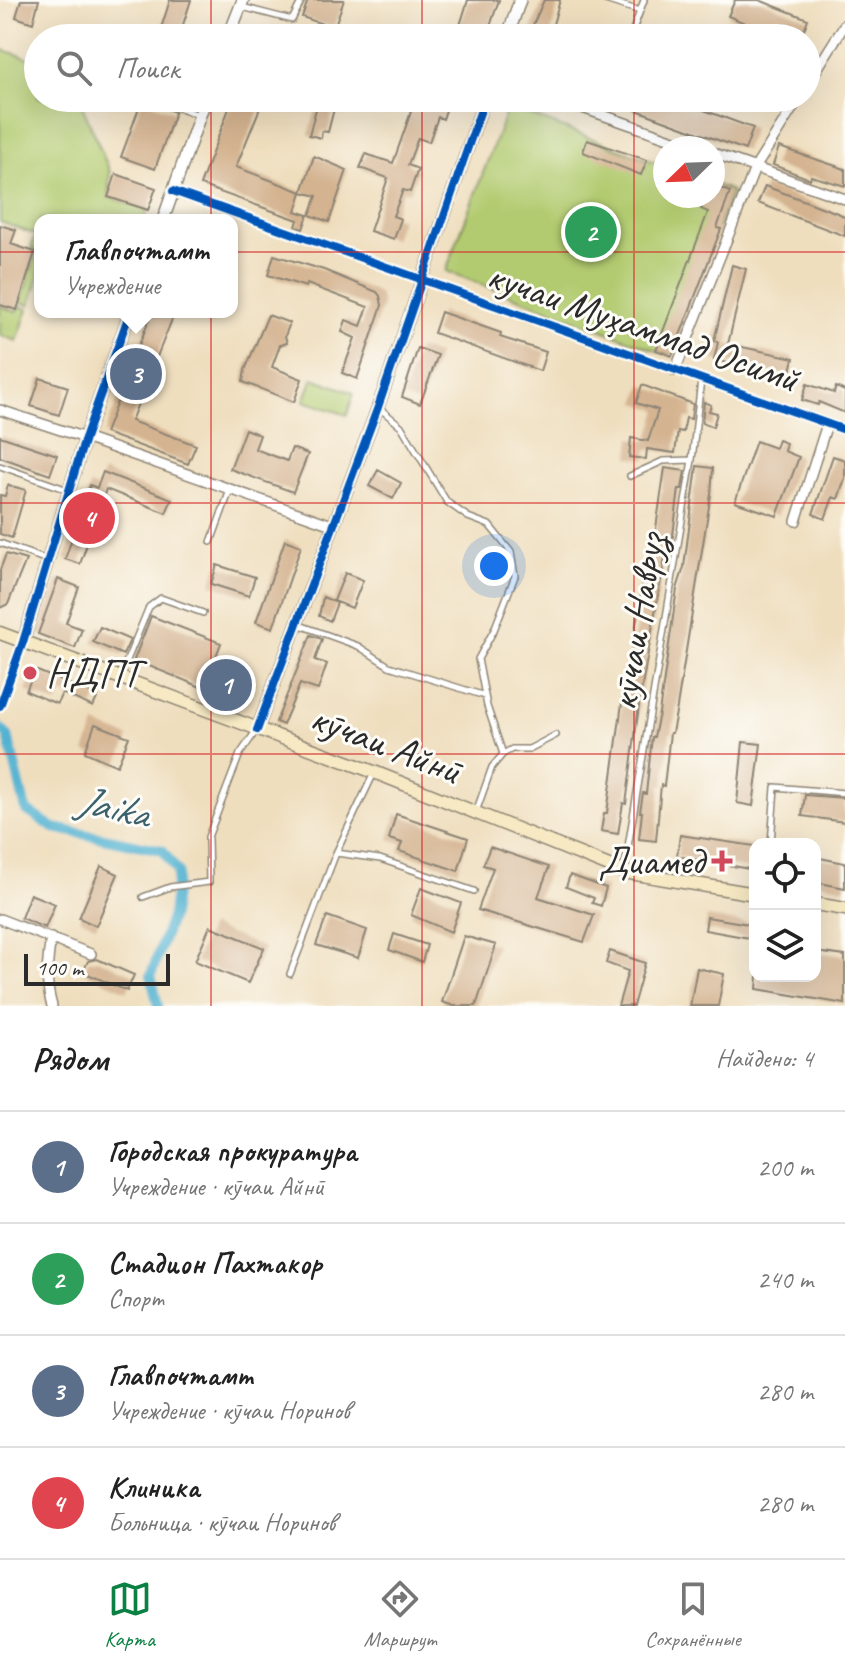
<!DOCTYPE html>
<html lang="ru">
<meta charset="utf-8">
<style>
body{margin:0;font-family:Caveat,sans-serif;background:#f6f6f6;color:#222}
.controls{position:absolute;right:24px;bottom:24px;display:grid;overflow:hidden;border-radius:16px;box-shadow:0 8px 32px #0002}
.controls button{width:72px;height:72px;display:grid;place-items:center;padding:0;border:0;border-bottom:2px solid #e0e0e0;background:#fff;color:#222;font:40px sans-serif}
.compass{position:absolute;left:653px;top:136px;width:72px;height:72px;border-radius:50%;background:#fff;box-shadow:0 8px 32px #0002;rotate:247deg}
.scale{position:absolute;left:24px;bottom:20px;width:146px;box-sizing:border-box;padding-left:8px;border:4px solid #2b2b2b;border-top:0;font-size:22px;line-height:28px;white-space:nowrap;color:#2b2b2b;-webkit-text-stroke:6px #fdfcf7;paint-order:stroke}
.you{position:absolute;left:494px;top:566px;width:28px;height:28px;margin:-20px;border:6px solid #fff;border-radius:50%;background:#1a73e8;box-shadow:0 0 0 12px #1a73e833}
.badge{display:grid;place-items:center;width:52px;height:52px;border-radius:50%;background:#0b8043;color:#fff;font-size:26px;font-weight:700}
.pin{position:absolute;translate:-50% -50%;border:4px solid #fff;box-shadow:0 2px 8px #0006}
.popup{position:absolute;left:34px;top:214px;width:204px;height:104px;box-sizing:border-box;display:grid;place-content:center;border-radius:16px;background:#fff;filter:drop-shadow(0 2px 6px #0005);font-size:26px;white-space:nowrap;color:#767676}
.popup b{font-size:30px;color:#222}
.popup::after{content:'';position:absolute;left:50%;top:100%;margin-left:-16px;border:16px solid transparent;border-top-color:#fff}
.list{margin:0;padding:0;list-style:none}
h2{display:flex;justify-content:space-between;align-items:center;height:104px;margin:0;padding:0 32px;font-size:34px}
h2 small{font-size:26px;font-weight:400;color:#767676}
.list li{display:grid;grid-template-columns:52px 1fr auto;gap:24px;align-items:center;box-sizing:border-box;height:112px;padding:0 32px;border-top:2px solid #e0e0e0}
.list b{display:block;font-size:30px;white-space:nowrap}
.list p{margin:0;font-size:26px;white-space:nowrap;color:#767676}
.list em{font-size:26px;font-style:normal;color:#767676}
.icon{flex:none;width:44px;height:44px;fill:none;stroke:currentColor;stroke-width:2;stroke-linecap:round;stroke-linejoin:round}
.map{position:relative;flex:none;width:845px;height:1006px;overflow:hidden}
.search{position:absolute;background:#fff;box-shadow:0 8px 32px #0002;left:24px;right:24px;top:24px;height:88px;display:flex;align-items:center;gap:20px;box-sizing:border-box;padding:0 28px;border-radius:44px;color:#767676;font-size:30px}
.sheet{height:552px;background:#fff}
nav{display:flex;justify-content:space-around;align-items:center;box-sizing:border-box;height:112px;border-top:2px solid #e0e0e0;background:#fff;font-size:22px;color:#767676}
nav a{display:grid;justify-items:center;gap:4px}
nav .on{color:#0b8043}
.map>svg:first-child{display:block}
</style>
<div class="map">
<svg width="845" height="1006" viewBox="0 0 845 1006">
<rect width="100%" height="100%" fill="#fdfcf7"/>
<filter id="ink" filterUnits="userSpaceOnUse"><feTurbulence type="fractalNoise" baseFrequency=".0125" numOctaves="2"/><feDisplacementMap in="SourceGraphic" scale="16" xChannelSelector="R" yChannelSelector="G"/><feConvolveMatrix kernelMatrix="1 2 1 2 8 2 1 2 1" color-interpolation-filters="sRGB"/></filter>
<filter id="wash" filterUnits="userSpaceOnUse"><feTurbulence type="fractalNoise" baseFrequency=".006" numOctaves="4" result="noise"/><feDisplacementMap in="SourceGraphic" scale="32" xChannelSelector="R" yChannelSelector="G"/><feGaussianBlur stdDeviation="1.8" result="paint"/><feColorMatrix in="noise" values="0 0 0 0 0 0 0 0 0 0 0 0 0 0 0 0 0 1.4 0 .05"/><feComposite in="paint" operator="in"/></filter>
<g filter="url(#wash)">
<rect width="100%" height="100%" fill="#efdebe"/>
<path fill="#b2cb70" stroke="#6e7b4e" stroke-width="2" d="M0 49 38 61V98H79L110 172 108 197 148 210 144 220H40V236L0 222Z
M508 107 665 166V196H713V184L732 191 671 356 446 271Z
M34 239 40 241V273L30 305 21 302 37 251 31 248Z
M0 306 17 312 20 306 28 309 17 341 0 335Z
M313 378 354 393 347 415 304 401Z"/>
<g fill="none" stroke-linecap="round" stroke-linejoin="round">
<path stroke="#52b2d1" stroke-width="10" d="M0 728 8 736 26 810 54 828 162 850 178 872 172 915 151 975 158 1006"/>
</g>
<g id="blocks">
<path fill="#d4b390" d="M21 0H39L33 23 16 17Z
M170 0H191L181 31 174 29 171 38H158Z
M308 0H344L334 28 302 17Z
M468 0H499L486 38H456Z
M544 0H560L549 38H527Z
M735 0H759L808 19 801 38H784L769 33 767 38H739L745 23 728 16Z
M233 98H264L236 167 302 192 296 211 308 215 303 229 296 227 298 220 200 185Z
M319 98H334L336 101 328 132 322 131 321 138 309 135Z
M394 98H450L443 119 438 117 429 142 418 138 408 165 418 169 410 192 403 190 393 216 401 219 394 239 370 231 388 178 360 168 366 154 393 163 413 106Z
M612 98H671L753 128 745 150 612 101Z
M142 100 175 112 155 169 121 157Z
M587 140 647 160 641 175 583 152Z
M779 147 845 169V186L811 176 810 179 773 165Z
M314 156 347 170 329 222 310 215 317 196 302 192Z
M116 174 156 188 148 210 108 197Z
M713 185 730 192 717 228 721 229 672 356 656 350 708 212 701 209 705 196H713Z
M765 186 840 214 845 218V236L758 203Z
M0 225 16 230 11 244 35 252 17 310 0 305Z
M274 255 324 270 377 292 380 296 382 305 357 379 342 373 355 338 342 332 346 320 361 326 368 307 307 284 306 287 268 275Z
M732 265 746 269 728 344 794 358 790 376 714 360 718 342 714 341Z
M152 312H175L131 421 196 445 188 464 105 433Z
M441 312 501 333 500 337 546 352 540 371 434 333Z
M268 315 290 323 285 336 287 343 280 345 272 367 302 379 294 402 243 382 245 370Z
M418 348 438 355 420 404 402 397Z
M40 378 68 387 59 415 31 406Z
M807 384 834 393 836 387 845 391V413L819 402 818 405 802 400Z
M642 385 693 404 691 419 686 418 683 432 678 431 675 453 647 449 646 459 629 457 631 438 648 441 658 410 636 403Z
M704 402 711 405 709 411 717 413 713 427 702 423Z
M245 429 260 435 255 449 287 461 292 448 308 454 293 492 230 469Z
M0 436 57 455 50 475 0 457Z
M778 440 786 443 784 451 799 457 777 516 735 502 756 441 775 448Z
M833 456 845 460V478L838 499 833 497 825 519 813 514Z
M697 466 713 468 711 494 677 707 672 733H670L664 786 661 785 656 841 639 839 642 812H640L643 793 646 794 652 737H654L659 713 677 589 684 567Z
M665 468 685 471 682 489H679L672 543 668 542 658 596 640 698 626 804 623 803 618 834 601 831 604 813H607L622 703 628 677 640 599 650 547 653 548Z
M378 470 401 483 393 499 369 486Z
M103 472 172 499 166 513 106 489 80 564 65 559 90 485 97 488Z
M8 485 26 490 12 538 0 534V495L5 496Z
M285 540 301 546 273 628 256 622Z
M6 554 26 560 8 604 0 608V570Z
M217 565 255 577 249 596 211 584Z
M345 573 363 580 352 608 334 601Z
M58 579 79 587 66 623 82 629 75 648 38 634Z
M323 597 337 603 330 621 319 616Z
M151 616 221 643 212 667 246 681 238 702 134 660Z
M100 627 130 640 123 655 93 642Z
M311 635 322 639 315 660 327 664 318 690 300 684 283 725 276 722Z
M35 670 98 696 93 707 62 693 57 704 26 691Z
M95 724 129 737 117 766 85 752Z
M743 742 761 744 753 806 737 803Z
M805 795 845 798V822L802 816Z
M396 814 468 838 458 871 399 851 402 843 389 839Z
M680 835 755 846V870L677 856Z
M490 847 549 867 538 897 594 915 584 942 478 910 493 868 483 865Z
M815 857 845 863V888L815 882Z
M101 866 118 874 96 926 79 918Z
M570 875 606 888 601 906 592 903 594 898 566 887Z
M421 888 461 903 451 932 411 915Z
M30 894 55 904 45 928 21 918Z
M327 916 367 930 358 958 316 945Z
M707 917 755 925V939L705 930Z
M210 926 264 948 248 983 195 961Z
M394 934 427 945 422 962 389 950Z
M464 936 496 945 476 1006H454L442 1002Z
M610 951 645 963 633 1006H618L628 971 606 963Z
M815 952 845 956V1004L757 989 758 976H815Z
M97 959 134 975 127 991 83 972 88 961Z
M697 968 724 974 718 1006H690Z"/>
</g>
</g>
<g filter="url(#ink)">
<use href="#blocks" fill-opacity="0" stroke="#8d8474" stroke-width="2"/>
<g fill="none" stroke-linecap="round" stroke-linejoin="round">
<defs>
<path id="service" d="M605 0 640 11
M242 7 292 20 302 0
M374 26 408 38
M630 38 644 0
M152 98 199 115
M601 114 607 98
M378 407 401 426 447 502 468 517 489 525 511 552 515 576 494 630 478 659 487 706 503 754
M0 466 68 490
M630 476 663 461 692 460
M211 542 230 490
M0 543 47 560
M297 624 358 646 389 666 485 696
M120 677 149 607 161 598 203 613
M476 812 492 767 503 754 512 749H529L556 735
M771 844 775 787 845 793
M336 853 380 859 474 891
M624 871 692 460 701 380
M143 897 170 887 209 882 208 837 240 754 256 731
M290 974 336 853 374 773"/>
<path id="minor" d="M807 85 845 24
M554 98 697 148
M713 153 845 199
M173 191 845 430
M675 371 755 168 799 98
M0 410 85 438 332 525
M796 521 827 424
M0 706 23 642
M0 919 91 954
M51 938C47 962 45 983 52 1006"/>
<path id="tertiary" d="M228 38 243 0
M507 38 520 0
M163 220 206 98
M23 642 85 438 130 312
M257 730 378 407 485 98"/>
<path id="secondary" d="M0 633 374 772 624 872 755 894
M815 904 845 909"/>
</defs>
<use href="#service" stroke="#8d8474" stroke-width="8"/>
<use href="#minor" stroke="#8d8474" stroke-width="12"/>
<use href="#tertiary" stroke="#8d8474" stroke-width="14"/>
<use href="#secondary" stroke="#8d8474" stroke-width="15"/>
<use href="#service" stroke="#fff" stroke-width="5"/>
<use href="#minor" stroke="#fff" stroke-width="9"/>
<use href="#tertiary" stroke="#fff" stroke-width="11"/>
<use href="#secondary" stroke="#f6e9c3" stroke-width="12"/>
<defs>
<path id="cycleway" d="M173 191 845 430
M0 706 23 642 85 438 130 312
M257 730 378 407 485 98"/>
</defs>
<use href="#cycleway" stroke="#fdfcf7" stroke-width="13"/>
<use href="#cycleway" stroke="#0057b8" stroke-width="8"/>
</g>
</g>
<path fill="none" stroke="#d62828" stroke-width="2" stroke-opacity="0.55" d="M211 0V38M422 0V38M634 0V38M211 98V1006M422 98V1006M634 98V1006M0 252H845M0 503H845M0 754H845"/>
<g fill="#d1495b" stroke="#fdfcf7" stroke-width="3">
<circle cx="30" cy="673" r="8"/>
<path d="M718 849h8v8h8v8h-8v8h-8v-8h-8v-8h8z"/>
</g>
<g text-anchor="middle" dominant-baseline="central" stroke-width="6" stroke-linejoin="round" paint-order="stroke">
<g font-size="40" fill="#2b2b2b" stroke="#fdfcf7">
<text transform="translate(643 327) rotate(19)">кучаи Муҳаммад Осимй</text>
<text transform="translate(637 622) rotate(-81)">кӯчаи Навруз</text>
<text transform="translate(386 744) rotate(21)">кӯчаи Айнӣ</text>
</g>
<g font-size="40" fill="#2b2b2b" stroke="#fdfcf7" text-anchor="start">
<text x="46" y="673">НДПТ</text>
<text x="704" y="861" text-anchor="end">Диамед</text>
</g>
<g font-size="42" font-style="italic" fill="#3b616d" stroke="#fdfcf7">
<text transform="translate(113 807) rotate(12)">Jaika</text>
</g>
</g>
</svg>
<div class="controls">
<button><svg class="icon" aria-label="locate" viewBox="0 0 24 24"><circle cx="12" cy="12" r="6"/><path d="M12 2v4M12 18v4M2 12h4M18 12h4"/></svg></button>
<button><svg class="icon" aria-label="layers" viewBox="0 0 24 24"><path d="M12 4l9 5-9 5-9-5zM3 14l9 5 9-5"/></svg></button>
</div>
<svg class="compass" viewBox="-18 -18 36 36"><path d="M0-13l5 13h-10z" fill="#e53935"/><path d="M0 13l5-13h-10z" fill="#767676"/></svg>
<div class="scale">100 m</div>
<div class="you"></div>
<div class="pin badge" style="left:226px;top:685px;background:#5c6f8a">1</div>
<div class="pin badge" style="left:591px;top:232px;background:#2e9e5b">2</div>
<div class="pin badge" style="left:136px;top:374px;background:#5c6f8a">3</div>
<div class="popup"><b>Главпочтамт</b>Учреждение</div>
<div class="pin badge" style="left:89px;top:518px;background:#e0444e">4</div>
<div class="search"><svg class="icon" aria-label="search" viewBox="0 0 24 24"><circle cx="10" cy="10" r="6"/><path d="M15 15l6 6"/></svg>Поиск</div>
</div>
<section class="sheet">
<h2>Рядом<small>Найдено: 4</small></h2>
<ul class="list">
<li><span class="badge" style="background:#5c6f8a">1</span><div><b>Городская прокуратура</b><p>Учреждение · кӯчаи Айнӣ</p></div><em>200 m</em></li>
<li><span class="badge" style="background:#2e9e5b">2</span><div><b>Стадион Пахтакор</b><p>Спорт</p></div><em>240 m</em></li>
<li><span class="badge" style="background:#5c6f8a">3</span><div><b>Главпочтамт</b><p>Учреждение · кӯчаи Норинов</p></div><em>280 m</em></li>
<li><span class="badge" style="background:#e0444e">4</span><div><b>Клиника</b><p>Больница · кӯчаи Норинов</p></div><em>280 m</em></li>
</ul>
</section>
<nav>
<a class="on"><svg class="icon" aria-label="map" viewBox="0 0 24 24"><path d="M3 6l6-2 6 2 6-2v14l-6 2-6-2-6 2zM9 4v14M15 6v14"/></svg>Карта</a>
<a><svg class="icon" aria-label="directions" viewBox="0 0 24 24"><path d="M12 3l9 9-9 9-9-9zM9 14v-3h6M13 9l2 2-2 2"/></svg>Маршрут</a>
<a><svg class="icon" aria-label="saved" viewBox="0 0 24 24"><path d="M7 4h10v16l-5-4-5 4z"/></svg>Сохранённые</a>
</nav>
